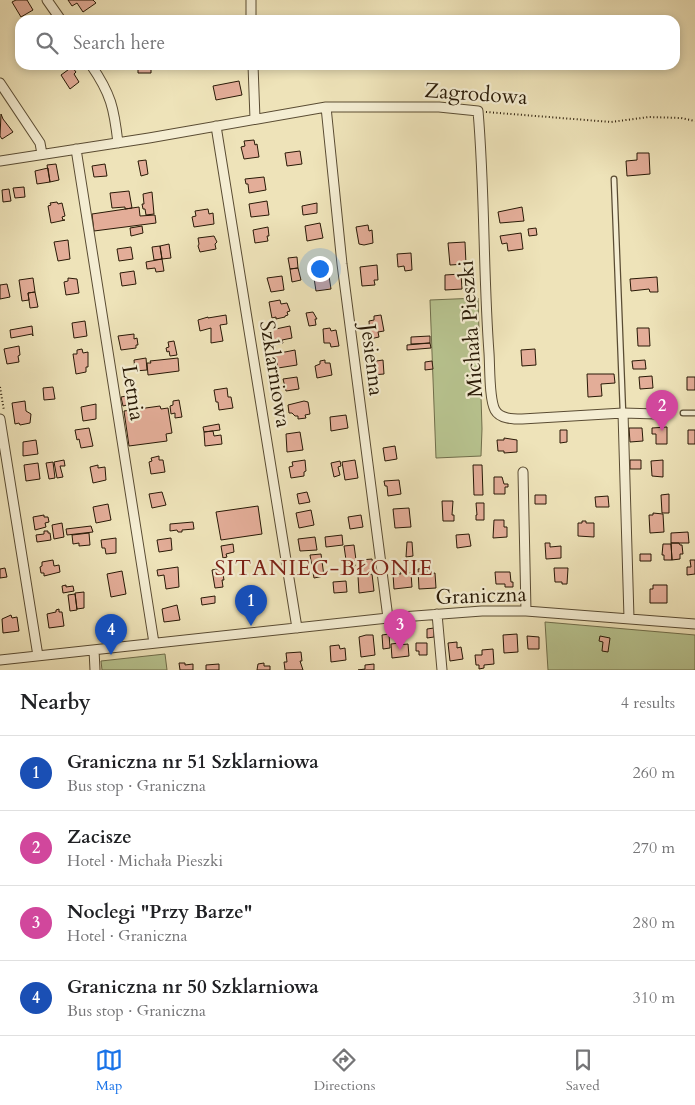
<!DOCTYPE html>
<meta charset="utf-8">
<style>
body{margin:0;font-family:Cardo,serif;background:#f6f6f6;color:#202124}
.you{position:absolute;left:319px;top:268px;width:18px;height:18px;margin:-12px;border:4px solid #fff;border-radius:50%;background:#1a73e8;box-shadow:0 0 0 8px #1a73e833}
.badge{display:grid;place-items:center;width:32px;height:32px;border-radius:50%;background:#1a73e8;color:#fff;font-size:16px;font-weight:700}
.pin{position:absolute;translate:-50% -41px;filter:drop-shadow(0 1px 2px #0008)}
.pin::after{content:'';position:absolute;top:26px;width:18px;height:15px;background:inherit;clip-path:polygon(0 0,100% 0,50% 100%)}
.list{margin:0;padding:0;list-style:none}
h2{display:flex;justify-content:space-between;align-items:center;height:65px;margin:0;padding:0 20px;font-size:21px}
h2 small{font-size:16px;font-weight:400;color:#757577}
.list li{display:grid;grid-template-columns:32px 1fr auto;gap:15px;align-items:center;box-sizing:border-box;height:75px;padding:0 20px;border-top:1px solid #e0e0e0}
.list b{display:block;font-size:19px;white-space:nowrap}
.list p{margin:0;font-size:16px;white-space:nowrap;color:#757577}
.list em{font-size:16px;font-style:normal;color:#757577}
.icon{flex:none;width:28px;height:28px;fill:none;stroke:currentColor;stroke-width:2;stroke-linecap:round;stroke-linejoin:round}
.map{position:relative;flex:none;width:695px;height:670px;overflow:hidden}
.search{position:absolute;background:#fff;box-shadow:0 2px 8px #0003;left:15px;right:15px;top:15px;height:55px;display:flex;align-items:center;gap:12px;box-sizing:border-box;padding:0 18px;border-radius:15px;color:#757577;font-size:19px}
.sheet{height:365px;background:#fff}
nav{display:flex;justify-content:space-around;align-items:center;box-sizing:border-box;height:70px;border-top:1px solid #e0e0e0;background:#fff;font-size:14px;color:#757577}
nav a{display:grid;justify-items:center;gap:2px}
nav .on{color:#1a73e8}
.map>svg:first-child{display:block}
</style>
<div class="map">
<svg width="695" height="670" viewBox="0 0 695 670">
<rect width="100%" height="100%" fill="#eee3b9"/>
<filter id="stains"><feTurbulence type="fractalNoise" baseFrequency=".004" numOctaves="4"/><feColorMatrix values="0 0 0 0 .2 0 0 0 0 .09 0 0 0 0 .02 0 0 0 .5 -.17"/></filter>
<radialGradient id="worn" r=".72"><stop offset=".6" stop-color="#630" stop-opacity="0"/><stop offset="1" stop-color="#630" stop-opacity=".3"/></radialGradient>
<path fill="#b8c490" stroke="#706e4b" d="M478 298 482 429 481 456 436 458 430 300Z
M545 622 695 635V670H548Z
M165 654 167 670H102L101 661Z"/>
<path fill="#e3ad98" stroke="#281906" d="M16 0H27L33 10 21 17 12 2Z
M68 0H93L96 3 83 12 77 3 72 6Z
M138 65H151V73H138Z
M72 67 76 72 74 74 79 82 70 89 61 75Z
M239 81 242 95 216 100 213 86Z
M1 114 3 119 13 132 2 139 0 136Z
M254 140 255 145 257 144 259 157 244 159 241 147 245 146 244 141Z
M300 151 302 164 287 166 285 153Z
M637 153H649L650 174 627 176 626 161 637 160Z
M146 160 148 174 141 176 138 161Z
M56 164 59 180 50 182 47 165Z
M105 164 107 176 94 177 92 166Z
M48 168 50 182 37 184 35 171Z
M264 177 266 190 249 193 248 184H246L245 179Z
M24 187 25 197 15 198 13 188Z
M9 189 11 201 3 202 2 190Z
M129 191 132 208 125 209V207L112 208 110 193Z
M152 192 154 214 146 215 145 209H143L142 204H144L143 194Z
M267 201 269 215 251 217 249 204Z
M57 202 58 204 62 203 65 216 62 217 63 220H65L51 223 48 206 51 205 50 203Z
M317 203V213L303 215 302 206Z
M139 207 140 216 155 215 156 223 94 231 92 214Z
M522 207 524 221 500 223 498 212Z
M208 209 209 214 213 213 214 224 194 227 192 217 196 216 195 211Z
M320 223 323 238 307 241 305 226Z
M368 225 369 231 372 230 373 243 364 245 359 244 356 227Z
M142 226 143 233 131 236 130 228Z
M268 227 269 236H267L268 241 255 243 253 230Z
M536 228 537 235 529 236 528 229Z
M521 233 523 249 508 251 507 243 502 244 500 236Z
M214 236 217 242 215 244 216 249 200 252 198 246 199 244 198 238Z
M68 240 70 259 58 261 54 242Z
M465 242 466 264 450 265 448 243Z
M169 244 171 258 162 259 160 246Z
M160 246 162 259 154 260 152 247Z
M131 247 133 259 119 261 117 249Z
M411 253 412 270 405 271 404 266 398 267 397 254Z
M297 257 298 268 290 269 288 258Z
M162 259 164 271 156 272 155 268 147 269 146 262Z
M377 265 378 280H374L375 285 362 286 360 267Z
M298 268 301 280 292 282 290 269Z
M134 271 136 284 122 286 120 273Z
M461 274 462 289 445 290V275Z
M282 276 284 290 271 292 267 278Z
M329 276 331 289 316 291 314 278Z
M657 277 658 292H650L649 289 631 291 630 279Z
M33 278 35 292 28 293 29 300 22 301 19 280Z
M68 278 77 279 79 293 66 295 64 282 68 281Z
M7 284 10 297 0 299V285Z
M35 292 38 307 30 308 28 293Z
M280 300 281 304 287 303 290 311 287 312 288 315 285 316V317L276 319V317L272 318 269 302Z
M313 312 317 319H315L316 325 309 326 306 313Z
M226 315 227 324 220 325 223 341 211 343V328L200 331 198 320 208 317V318Z
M381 315 384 331 378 332 379 337 370 339 369 321 374 320V316Z
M85 321 87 336 74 338 72 323Z
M32 326 33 336 32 334 11 338 10 330Z
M290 326 292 338 282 340 283 343 274 345 271 330Z
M330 328 331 331 336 330 339 346 331 347 330 343H324L323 329Z
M637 328H649L650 346H638Z
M134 334V339L137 338 138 345H136V348L121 350 118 336Z
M430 336V343L411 344V337Z
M174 341 177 355 170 356 169 351 167 352 166 348 169 347 168 342Z
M430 343 431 348 407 350V345Z
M19 346 20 355 18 356 19 362 7 364 4 349Z
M82 349 83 353 88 352V367H86V372L76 374 73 354H77V350Z
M535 349 536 365 522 366 521 350Z
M295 350 297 365 278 368 275 354Z
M146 358 147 370 135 371 134 360Z
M178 358 179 371 148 375 147 363H151L150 361Z
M325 360V363H330L332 375 317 378 315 366 320 364V361Z
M383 360 384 374 372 375 370 362Z
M645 360 646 369H633L632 361Z
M432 361 433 369 425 370V362Z
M587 374H614L615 383 601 384 602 396 588 397Z
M652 376 653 388 640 389 639 377Z
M297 377 299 389 286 391 283 379Z
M687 377H695V390H687Z
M53 387 55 399 44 400 43 388Z
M227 388 228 397H231L233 408 219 410 218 402H216L214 390Z
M133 395 135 403 123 406 121 397Z
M179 400 182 417 175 418V413L171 414 170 406 173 405V401Z
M25 401 26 411 31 414 30 423 20 425 19 423 15 424 12 403Z
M304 401 308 402 310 414 305 415 306 418 298 419V416H295L292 413H289L288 405Z
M96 404V419L83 421 81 407Z
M160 406 161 409 168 408 172 433 166 434 167 441 129 446 124 411Z
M346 415 348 428 331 431 330 417Z
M219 424 220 430 204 432 203 427Z
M667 427V444H656V434H652V428Z
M89 428 93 446 81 448 79 439 77 440 75 430Z
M629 428H642L643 441 630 442Z
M560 430H567V442L560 443Z
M688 430H695V444H688Z
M213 431 214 436 221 435 222 444 205 446 204 432Z
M300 432 303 450 287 452 286 434Z
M504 438 517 440V452L504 453V451H498L497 440H504Z
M36 440 38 454 23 456V442Z
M395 446 397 459 385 461 383 448Z
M159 456V460H163L165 472 151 474 149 462 152 461 151 458Z
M64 460 65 466H60L63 477 57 478 54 462Z
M305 460 306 471 304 472V476L291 478 289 467 293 466 292 462Z
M355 460 358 478 345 480 342 462Z
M630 460H641V469H630Z
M663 460V477L652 476 651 461Z
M340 461 341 466 338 467 340 475 334 477 331 463Z
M53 462 55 478 49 479 46 463Z
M38 463 40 479 26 481 24 465Z
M98 465V468L105 467 106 480 93 483 90 467Z
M473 465H482L483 495H474Z
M494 477H502L504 484H508V487H505V494H494Z
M399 480 401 494 388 496 387 486H385L384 481Z
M162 492 166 505 152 508 149 494Z
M307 492 310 502 299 504 297 494Z
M669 494V513H662L661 495Z
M535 495H546V504H535Z
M608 496 609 507H596L595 497Z
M442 501H453L452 515H454V521H443Z
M476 503H484V520H476V515H477Z
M108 504 111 520 96 523 93 507Z
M258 506 262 534 221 540 216 512Z
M409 508 411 527 395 528 393 509Z
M311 510 314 525 299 528 296 513Z
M653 513 663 514 664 532 650 533 649 515H653Z
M44 515V517H48L49 522 45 523 46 527 35 530 33 517Z
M361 515 363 527 350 529 348 517Z
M494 520H504V527H507V537L493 538Z
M582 521H586V523H594V537L578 536V523H582Z
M193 522 194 529 182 530V532H178L177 530 170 531V524Z
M62 523 64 537 54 539 52 525Z
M91 526 93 532 67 535 66 529Z
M44 531H48V533H50L51 540 37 542 36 535 44 534Z
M688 532 689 543H671V533Z
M89 533 90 545 79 546V543L73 544 72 535Z
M469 534 471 546 457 548 456 535Z
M342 535 343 545 326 547 325 537Z
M315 537 317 550 300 551 298 539Z
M116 538V553L106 554 105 548H102L101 540Z
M171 538 172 550 159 552 157 540Z
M407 542H412L413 556 406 557Z
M545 543H550V547L561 546V558L546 559Z
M679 543 680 545H682L683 554H680V559L672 560 671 543Z
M233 544 234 552 226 554 227 557 223 558 221 546Z
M663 544H671L672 560H664V555H662Z
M354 545 356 560 354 561 355 566 347 567 344 546Z
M321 554 324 576 314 578 310 555Z
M640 554H651V561H640Z
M372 559 374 571 363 573 361 560Z
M53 560 54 566 59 565 60 572 44 576V573H41L40 567 42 566V562Z
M690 560H695V574L687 575V567H691Z
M178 567 179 587 166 589 164 575 158 576 157 570Z
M5 568 7 577 0 578V569Z
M222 568 224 580H222L223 587 215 588 212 570Z
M428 568V574L435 573 436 588 419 589 418 569Z
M554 568H568L567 584H562V582H555Z
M405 569V574L411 573 412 587 394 589 393 574H401L400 570Z
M122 571 126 594 111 597 107 574Z
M495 572H510L511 582H513V587H505V584H496Z
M372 574 374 591 359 593 358 576Z
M346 581 347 592 334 593 333 582Z
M66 585V587L73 586 74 591 63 593 62 586Z
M653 585H667V603H650V589H653Z
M84 592V608L77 609 75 593Z
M75 594 77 610 70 611 68 595Z
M215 596V603L202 605 201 598Z
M177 605 180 620 164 622 162 609Z
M59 609V612H62L64 626 49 628 47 614 56 612V610Z
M11 615 12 618 17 617 19 631 3 633 2 619Z
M434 628V637L427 638V629Z
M389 634 390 648 383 649 382 635Z
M517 634 518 652 504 653 503 635Z
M366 635H373L375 655 361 657 359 637Z
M527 636 539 637V649H528Z
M600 636 610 638 608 652 602 651 603 642 599 641Z
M457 642V648L461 647 463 659 450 661 448 643Z
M399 643V645L408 644 409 656 392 658 391 644Z
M416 643H427V655H419V651H416Z
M339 645 340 649 345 648 346 660 331 662 330 646Z
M493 649 494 664 484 665V668L479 669V665H476L475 655H482V650Z
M301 652 302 661H300L303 670H285L284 662H287L286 653Z
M179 663H185V665L193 664V670H180Z
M264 663V666H270V670H257L258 664Z
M219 664V670H206V665Z
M374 664V670H358L365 669V665Z"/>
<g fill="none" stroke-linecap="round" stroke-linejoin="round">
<defs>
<path id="lane" d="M614 179 623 413
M683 413H695"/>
<path id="street" d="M47 0 61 20
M251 0V20
M91 65C111 94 114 108 118 143
M253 65 255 119
M0 83 40 143 42 154
M326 107 342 264 388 618
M216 126 297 628
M76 149 154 643
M0 161 149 138 326 107H439L478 111C485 191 483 272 489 353 490 366 489 399 495 410 500 419 513 419 522 419L623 413 657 414
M623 413 629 618
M0 419 38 656
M523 472 526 611
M437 614 442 670
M94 650 95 670
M0 660 388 618 482 611H526L695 624"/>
</defs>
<use href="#lane" stroke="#5a4c33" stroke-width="7"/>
<use href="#street" stroke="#5a4c33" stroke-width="11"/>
<path stroke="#281906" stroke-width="2" stroke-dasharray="1 2.5" stroke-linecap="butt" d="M486 112 611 122 649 117 681 118 695 121
M0 387 4 411"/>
<use href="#lane" stroke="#f4edd2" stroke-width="4.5"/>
<use href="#street" stroke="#f4edd2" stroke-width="9"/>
</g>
<g text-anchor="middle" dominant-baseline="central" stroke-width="4.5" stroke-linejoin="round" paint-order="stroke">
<g font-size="21" fill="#281906" stroke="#f4edd2">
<text transform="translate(476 94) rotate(4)">Zagrodowa</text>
<text transform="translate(471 329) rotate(-94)">Michała Pieszki</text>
<text transform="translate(372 360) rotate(83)">Jesienna</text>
<text transform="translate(275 374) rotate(81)">Szklarniowa</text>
<text transform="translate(133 393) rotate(81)">Letnia</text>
<text transform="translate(481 596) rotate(-2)">Graniczna</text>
</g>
<g font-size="22" letter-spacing="1" fill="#7a1f14" stroke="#f4edd2">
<text x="324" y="568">SITANIEC-BŁONIE</text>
</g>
</g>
<rect width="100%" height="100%" filter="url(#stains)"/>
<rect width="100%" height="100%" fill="url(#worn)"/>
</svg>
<div class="you"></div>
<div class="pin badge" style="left:251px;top:626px;background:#1a4fb4">1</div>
<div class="pin badge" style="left:662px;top:431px;background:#d1479c">2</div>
<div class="pin badge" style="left:400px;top:650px;background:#d1479c">3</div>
<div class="pin badge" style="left:111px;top:655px;background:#1a4fb4">4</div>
<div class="search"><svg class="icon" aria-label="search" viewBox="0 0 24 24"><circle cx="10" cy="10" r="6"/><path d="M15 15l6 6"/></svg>Search here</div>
</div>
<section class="sheet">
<h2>Nearby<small>4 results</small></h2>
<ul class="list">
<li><span class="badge" style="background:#1a4fb4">1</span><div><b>Graniczna nr 51 Szklarniowa</b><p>Bus stop · Graniczna</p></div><em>260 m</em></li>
<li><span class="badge" style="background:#d1479c">2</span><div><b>Zacisze</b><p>Hotel · Michała Pieszki</p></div><em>270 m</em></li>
<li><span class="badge" style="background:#d1479c">3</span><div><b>Noclegi &quot;Przy Barze&quot;</b><p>Hotel · Graniczna</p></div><em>280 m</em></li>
<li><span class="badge" style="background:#1a4fb4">4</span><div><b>Graniczna nr 50 Szklarniowa</b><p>Bus stop · Graniczna</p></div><em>310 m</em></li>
</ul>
</section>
<nav>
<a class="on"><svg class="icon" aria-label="map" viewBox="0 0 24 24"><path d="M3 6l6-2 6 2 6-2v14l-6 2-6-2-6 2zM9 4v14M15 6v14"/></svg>Map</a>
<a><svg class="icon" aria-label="directions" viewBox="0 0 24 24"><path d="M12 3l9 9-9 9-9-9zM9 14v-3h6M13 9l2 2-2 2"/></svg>Directions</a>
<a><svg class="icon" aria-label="saved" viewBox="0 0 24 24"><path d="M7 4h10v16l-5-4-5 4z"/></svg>Saved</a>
</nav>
